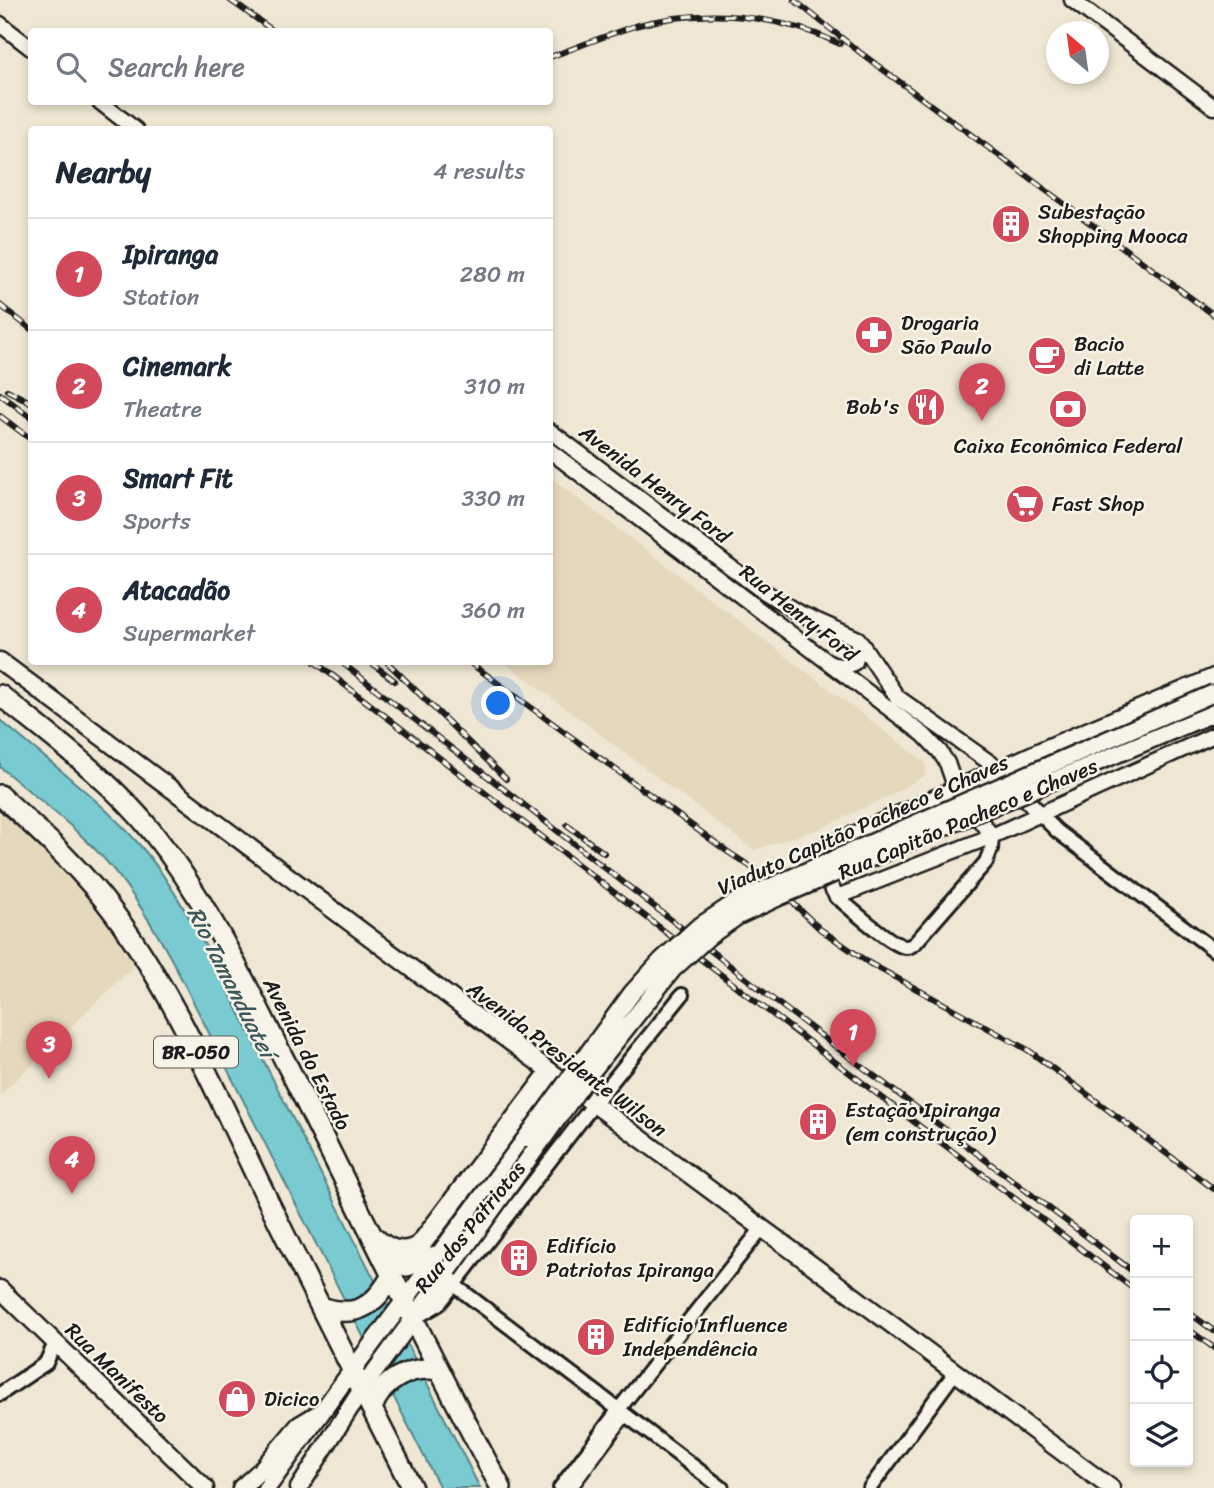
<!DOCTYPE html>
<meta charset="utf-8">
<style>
body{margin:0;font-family:Sriracha,sans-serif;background:#f6f6f7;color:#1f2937}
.controls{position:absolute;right:21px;bottom:21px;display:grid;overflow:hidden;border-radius:7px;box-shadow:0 4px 10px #0003}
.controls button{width:63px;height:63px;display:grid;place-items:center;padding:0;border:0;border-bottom:2px solid #e0e1e3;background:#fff;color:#1f2937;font:35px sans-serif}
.compass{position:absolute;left:1046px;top:21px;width:63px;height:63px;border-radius:50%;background:#fff;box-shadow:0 4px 10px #0003;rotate:331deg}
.you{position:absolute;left:499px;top:704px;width:24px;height:24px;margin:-18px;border:5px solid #fff;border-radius:50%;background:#1a73e8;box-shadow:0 0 0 10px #1a73e833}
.badge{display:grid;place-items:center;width:46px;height:46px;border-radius:50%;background:#d1495b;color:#fff;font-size:23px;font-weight:700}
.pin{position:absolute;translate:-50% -58px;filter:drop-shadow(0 2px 4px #0008)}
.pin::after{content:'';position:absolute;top:37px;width:24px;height:21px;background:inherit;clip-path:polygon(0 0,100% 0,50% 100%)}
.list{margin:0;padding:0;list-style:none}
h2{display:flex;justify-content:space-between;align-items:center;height:91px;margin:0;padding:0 28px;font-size:30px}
h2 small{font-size:23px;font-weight:400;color:#747a83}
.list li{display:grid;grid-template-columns:46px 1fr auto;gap:21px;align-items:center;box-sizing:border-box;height:112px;padding:0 28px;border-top:2px solid #e0e1e3}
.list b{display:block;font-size:26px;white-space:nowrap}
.list p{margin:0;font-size:23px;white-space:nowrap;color:#747a83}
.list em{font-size:23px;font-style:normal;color:#747a83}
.icon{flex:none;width:38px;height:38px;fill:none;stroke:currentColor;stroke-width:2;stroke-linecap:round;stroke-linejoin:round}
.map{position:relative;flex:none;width:1214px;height:1488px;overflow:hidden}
.search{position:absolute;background:#fff;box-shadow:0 4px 10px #0003;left:28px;top:28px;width:525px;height:77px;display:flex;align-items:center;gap:18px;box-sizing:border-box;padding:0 24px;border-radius:7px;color:#747a83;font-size:26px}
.panel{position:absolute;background:#fff;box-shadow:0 4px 10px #0003;left:28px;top:126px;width:525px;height:539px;border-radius:7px}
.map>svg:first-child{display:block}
</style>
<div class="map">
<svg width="1214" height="1488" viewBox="0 0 1214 1488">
<rect width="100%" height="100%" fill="#efe7d4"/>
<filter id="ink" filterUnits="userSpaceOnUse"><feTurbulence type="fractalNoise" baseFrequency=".0143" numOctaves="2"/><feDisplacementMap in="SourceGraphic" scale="14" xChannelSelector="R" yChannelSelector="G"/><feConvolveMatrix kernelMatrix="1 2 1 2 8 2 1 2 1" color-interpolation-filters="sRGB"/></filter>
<g filter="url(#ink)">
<path fill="#e5d8bd" d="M550 477 925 762 926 775 889 796 822 828 754 850 504 662H550Z
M0 806 70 876 119 935 136 964 0 1095Z"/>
<path fill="#7acbd1" stroke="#548589" stroke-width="2" d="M0 720C47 760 98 798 139 844 166 875 186 912 206 947L480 1488H440L174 964C156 931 137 898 113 869 80 830 38 799 0 767Z"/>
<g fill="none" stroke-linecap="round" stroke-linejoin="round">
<defs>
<path id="pedestrian" d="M572 1488 626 1416"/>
<path id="minor" d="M1040 814 1057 831 1214 950
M837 897C849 907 893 947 906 947 911 947 912 945 916 942L986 862 991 849 992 836
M453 1284 722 1488
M415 1318 439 1304 593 1105 682 995
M0 1394 46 1363 55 1343
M560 1488 619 1409 762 1228
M870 1488 954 1374"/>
<path id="tertiary" d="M1072 0 1214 107
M0 24 32 49
M100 102 136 130
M550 431 757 587 797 612 858 639 897 697 999 769 1040 814
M550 451 924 735 940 752 947 763 956 789 992 836
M834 665 845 667 855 662 858 652V639
M1214 676 1049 746 818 850 814 856 837 897 992 836 1214 735"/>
<path id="secondary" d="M0 661C253 850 505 1039 759 1226 877 1312 993 1402 1111 1488
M0 1289 205 1488
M241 1488 261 1470 299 1425 319 1413
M267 1488 339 1388 526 1138
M299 1488 362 1389 449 1270"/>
<path id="trunk" d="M0 695C53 738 111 780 153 833 210 904 247 987 288 1067 359 1207 426 1350 501 1488
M0 795C40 832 82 869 114 913 175 995 216 1093 260 1184 309 1286 361 1387 412 1488
M374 1237C387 1250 405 1257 421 1244L550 1073
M389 1267 407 1266 436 1256
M321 1307C356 1319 375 1306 392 1275
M372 1408C382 1380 411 1365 439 1370"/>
</defs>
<use href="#pedestrian" stroke="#1c1c1c" stroke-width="14"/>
<use href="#minor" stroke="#1c1c1c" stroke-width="18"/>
<use href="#tertiary" stroke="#1c1c1c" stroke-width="19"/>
<use href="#secondary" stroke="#1c1c1c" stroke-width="21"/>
<use href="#trunk" stroke="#1c1c1c" stroke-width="24"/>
<use href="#pedestrian" stroke="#f7f3e8" stroke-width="9"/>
<use href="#minor" stroke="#f7f3e8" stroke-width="12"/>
<use href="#tertiary" stroke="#f7f3e8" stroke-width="14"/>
<use href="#secondary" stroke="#f7f3e8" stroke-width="16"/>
<use href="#trunk" stroke="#f7f3e8" stroke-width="19"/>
<defs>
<path id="rail" d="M230 0 275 32
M794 0 862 54 1214 315
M550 57C578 47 606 35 635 26 702 7 777 14 840 44
M0 305 32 330
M7 390 32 403
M0 394 32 418
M0 416 32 440
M315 662 763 1007 1135 1290
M341 662 774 1000 1135 1273
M370 662 395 681
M387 662 506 779
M469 662 728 852 765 876 820 929 869 963 1028 1050 1214 1189
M567 825 604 853
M1188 1312 1214 1331
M1188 1329 1214 1348"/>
</defs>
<use href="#rail" stroke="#1c1c1c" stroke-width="6"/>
<use href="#rail" stroke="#f7f3e8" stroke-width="3.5" stroke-dasharray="10" stroke-linecap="butt"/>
<defs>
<path id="secondary-bridge" d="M526 1138 632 993 662 960 697 928 736 902 1214 693
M449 1270 588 1076 673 969 708 937 738 916 781 896 1214 713"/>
</defs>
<use href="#secondary-bridge" stroke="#1c1c1c" stroke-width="21" stroke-linecap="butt"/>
<use href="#secondary-bridge" stroke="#f7f3e8" stroke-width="16"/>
</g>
</g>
<defs>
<symbol id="building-disc" viewBox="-11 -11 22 22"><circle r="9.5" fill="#d1495b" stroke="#f7f3e8"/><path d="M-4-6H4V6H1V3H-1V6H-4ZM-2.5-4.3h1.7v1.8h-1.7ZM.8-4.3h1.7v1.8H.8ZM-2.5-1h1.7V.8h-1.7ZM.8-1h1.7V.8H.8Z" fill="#fff"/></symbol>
<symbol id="pharmacy-disc" viewBox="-11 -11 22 22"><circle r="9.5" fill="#d1495b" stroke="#f7f3e8"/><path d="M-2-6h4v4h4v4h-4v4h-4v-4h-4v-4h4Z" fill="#fff"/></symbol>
<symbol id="cafe-disc" viewBox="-11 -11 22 22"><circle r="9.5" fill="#d1495b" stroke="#f7f3e8"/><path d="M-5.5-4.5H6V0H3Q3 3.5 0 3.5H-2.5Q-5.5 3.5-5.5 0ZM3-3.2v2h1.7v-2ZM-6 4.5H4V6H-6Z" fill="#fff"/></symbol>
<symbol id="restaurant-disc" viewBox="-11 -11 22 22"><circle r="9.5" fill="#d1495b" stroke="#f7f3e8"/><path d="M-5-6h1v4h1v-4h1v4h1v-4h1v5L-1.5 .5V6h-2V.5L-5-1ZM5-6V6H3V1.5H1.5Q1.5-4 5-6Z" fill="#fff"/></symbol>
<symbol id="bank-disc" viewBox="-11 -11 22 22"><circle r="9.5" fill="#d1495b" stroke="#f7f3e8"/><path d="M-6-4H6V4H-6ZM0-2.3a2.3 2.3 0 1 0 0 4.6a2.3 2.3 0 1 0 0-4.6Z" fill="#fff"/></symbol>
<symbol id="supermarket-disc" viewBox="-11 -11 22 22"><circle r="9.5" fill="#d1495b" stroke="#f7f3e8"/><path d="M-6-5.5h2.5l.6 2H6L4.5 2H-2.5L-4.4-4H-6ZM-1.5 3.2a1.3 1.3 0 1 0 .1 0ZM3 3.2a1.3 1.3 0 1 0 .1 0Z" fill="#fff"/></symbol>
<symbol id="shop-disc" viewBox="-11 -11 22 22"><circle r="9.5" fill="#d1495b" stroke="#f7f3e8"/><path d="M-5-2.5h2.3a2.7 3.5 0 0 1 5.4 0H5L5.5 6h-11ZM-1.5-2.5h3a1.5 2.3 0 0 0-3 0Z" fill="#fff"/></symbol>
</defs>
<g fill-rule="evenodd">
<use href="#building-disc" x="989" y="202" width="44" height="44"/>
<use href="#pharmacy-disc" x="852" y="313" width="44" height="44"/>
<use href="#cafe-disc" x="1025" y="334" width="44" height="44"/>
<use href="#restaurant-disc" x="904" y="385" width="44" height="44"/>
<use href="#bank-disc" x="1046" y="387" width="44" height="44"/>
<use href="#supermarket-disc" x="1003" y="482" width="44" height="44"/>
<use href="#building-disc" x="796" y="1100" width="44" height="44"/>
<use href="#building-disc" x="497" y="1236" width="44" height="44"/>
<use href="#building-disc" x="574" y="1315" width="44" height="44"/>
<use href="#shop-disc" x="215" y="1377" width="44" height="44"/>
</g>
<g text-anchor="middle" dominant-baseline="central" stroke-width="5" stroke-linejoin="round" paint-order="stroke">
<rect fill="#f7f3e8" stroke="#5e5c59" stroke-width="2" x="154" y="1036.5" width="84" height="31" rx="5"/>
<g font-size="19" font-weight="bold" fill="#1c1c1c">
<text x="196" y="1052">BR-050</text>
</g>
<g font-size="21" fill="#1c1c1c" stroke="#f7f3e8" text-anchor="start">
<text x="1038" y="212">Subestação<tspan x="1038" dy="24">Shopping Mooca</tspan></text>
<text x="901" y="323">Drogaria<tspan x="901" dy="24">São Paulo</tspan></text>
<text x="1074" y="344">Bacio<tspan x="1074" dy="24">di Latte</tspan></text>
<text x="899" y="407" text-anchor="end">Bob's</text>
<text x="1068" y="446" text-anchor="middle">Caixa Econômica Federal</text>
<text x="1052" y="504">Fast Shop</text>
<text x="845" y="1110">Estação Ipiranga<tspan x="845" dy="24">(em construção)</tspan></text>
<text x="546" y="1246">Edifício<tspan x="546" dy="24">Patriotas Ipiranga</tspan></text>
<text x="623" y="1325">Edifício Influence<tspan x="623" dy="24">Independência</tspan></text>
<text x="264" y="1399">Dicico</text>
</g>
<g font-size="21" fill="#1c1c1c" stroke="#f7f3e8">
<text transform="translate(655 484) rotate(37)">Avenida Henry Ford</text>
<text transform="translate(799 613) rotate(38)">Rua Henry Ford</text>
<text transform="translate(968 819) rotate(-23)">Rua Capitão Pacheco e Chaves</text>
<text transform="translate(863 825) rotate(-24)">Viaduto Capitão Pacheco e Chaves</text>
<text transform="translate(307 1054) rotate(63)">Avenida do Estado</text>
<text transform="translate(567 1059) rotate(37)">Avenida Presidente Wilson</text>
<text transform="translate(470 1227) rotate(-51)">Rua dos Patriotas</text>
<text transform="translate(117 1373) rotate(44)">Rua Manifesto</text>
</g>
<g font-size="23" font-style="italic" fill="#3d595b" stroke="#f7f3e8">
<text transform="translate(231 982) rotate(63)">Rio Tamanduateí</text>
</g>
</g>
</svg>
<div class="controls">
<button>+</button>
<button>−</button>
<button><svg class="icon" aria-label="locate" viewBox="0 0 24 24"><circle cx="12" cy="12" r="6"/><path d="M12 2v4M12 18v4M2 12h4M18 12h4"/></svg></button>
<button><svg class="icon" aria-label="layers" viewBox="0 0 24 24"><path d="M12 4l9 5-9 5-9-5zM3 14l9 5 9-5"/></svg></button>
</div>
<svg class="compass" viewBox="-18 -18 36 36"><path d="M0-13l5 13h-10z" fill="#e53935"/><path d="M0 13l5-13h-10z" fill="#747a83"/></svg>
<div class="you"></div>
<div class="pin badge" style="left:853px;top:1067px">1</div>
<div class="pin badge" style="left:982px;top:421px">2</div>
<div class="pin badge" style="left:49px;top:1079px">3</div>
<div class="pin badge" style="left:72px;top:1194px">4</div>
<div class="search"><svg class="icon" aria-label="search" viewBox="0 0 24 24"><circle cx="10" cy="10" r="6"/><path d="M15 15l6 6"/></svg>Search here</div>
<section class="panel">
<h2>Nearby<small>4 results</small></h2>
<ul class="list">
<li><span class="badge">1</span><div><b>Ipiranga</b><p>Station</p></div><em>280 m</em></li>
<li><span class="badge">2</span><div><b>Cinemark</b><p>Theatre</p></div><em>310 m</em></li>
<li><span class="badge">3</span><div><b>Smart Fit</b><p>Sports</p></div><em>330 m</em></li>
<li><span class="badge">4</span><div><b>Atacadão</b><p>Supermarket</p></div><em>360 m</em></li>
</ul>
</section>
</div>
